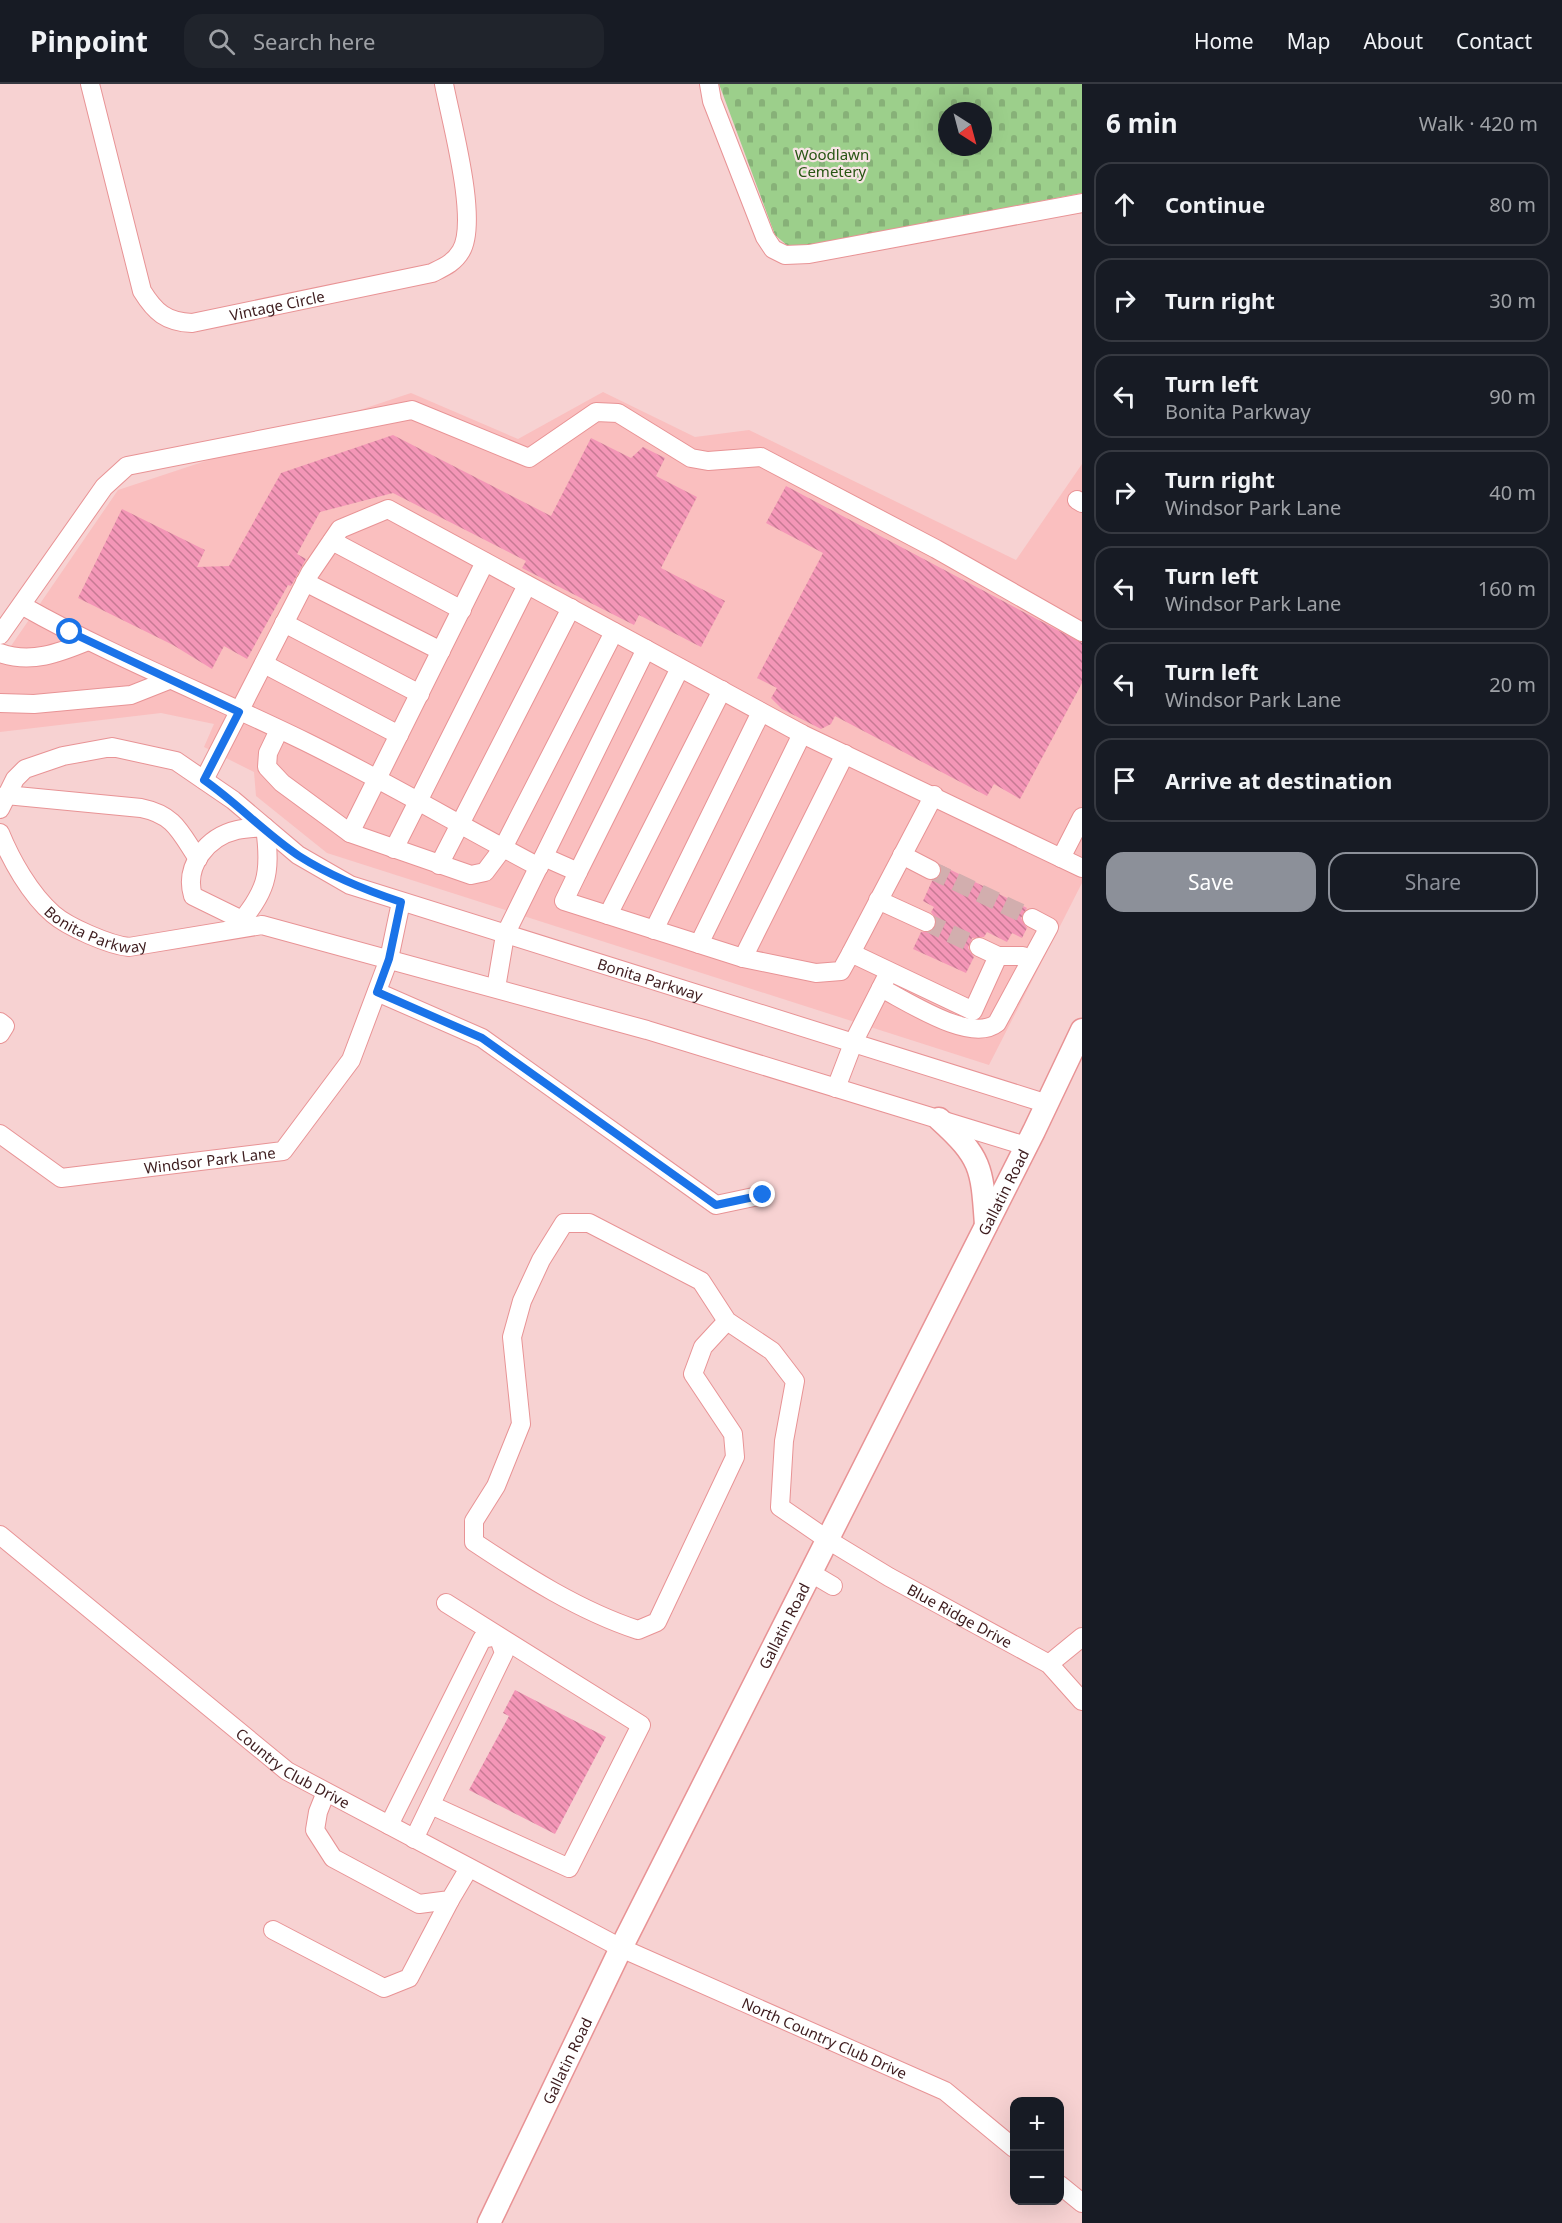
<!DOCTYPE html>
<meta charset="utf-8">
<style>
body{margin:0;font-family:"Noto Sans",sans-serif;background:#20242c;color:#f1f3f6}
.controls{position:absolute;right:18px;bottom:18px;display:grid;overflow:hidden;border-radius:12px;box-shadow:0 6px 24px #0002}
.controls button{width:54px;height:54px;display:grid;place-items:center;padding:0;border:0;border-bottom:2px solid #363941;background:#171b24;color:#f1f3f6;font:30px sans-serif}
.compass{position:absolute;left:938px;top:18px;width:54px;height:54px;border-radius:50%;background:#171b24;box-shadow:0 6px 24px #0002;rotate:144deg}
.stop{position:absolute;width:18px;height:18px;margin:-14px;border:4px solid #1a73e8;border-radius:50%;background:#fff}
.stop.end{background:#1a73e8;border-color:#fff;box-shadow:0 2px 6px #0008}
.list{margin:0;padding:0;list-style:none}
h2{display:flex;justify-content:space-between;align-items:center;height:78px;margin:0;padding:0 24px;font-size:26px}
h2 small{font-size:20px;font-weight:400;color:#9ea1a6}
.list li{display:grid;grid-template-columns:39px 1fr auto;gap:18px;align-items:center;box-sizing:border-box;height:84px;margin:0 12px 12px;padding:0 12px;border:2px solid #363941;border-radius:18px}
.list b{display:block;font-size:22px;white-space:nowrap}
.list p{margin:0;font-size:20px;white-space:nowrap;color:#9ea1a6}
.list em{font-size:20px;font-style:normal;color:#9ea1a6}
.actions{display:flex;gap:12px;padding:18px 24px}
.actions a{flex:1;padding:14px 0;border:2px solid #8c9099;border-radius:18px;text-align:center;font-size:21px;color:#8c9099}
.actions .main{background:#8c9099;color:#fff}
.icon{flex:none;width:33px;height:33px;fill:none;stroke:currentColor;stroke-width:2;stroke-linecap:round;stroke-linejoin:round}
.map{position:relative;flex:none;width:1082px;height:2139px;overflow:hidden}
header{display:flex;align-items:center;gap:36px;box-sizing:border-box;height:84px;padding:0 30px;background:#171b24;border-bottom:2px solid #363941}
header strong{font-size:28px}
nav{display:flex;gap:33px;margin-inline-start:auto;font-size:21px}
.search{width:420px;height:54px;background:#20242c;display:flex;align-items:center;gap:15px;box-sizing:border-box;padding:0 21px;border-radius:18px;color:#9ea1a6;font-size:22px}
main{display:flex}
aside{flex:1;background:#171b24}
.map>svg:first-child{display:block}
</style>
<header>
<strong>Pinpoint</strong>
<div class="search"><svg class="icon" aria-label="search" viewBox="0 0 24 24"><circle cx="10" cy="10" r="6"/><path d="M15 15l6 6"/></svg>Search here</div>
<nav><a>Home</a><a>Map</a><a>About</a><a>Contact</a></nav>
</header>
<main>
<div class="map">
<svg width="1082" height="2139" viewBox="0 0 1082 2139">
<defs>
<pattern id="cemetery-stones" width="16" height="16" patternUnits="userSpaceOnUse" patternTransform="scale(1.5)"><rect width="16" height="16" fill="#9ccf8b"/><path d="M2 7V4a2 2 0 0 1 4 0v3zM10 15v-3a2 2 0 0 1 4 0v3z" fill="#87b178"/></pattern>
<pattern id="building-back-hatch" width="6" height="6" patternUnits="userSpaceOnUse" patternTransform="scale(1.5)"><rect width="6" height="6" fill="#f496b7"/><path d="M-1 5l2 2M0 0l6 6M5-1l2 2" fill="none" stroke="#c77a94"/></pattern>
</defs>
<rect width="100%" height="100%" fill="#f7d2d2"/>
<path fill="#fabfbf" d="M603 308 695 353 749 346 1016 476 1082 380V799L989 981 327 769 256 712 254 688 204 663 214 640 161 629 0 648V578L118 406 411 309 518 355Z"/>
<path fill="url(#cemetery-stones)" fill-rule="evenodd" d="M719 0H1082V109L800 164 789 163 775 151ZM947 27H983V63H947Z"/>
<path fill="url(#building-back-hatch)" d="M393 351 551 432 591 354 631 374 643 363 665 374 656 392 697 413 661 484 725 517 701 563 639 531 634 541 522 484 526 477 393 409 320 428 297 470 306 475 291 502 288 501 247 575 224 562 212 585 173 561 78 514 122 425 205 466 197 483 229 482 281 389Z
M786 402 1082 559V599L1020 715 994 700 987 712 835 632 831 640 821 645 782 625 771 614 777 604 757 594 823 469 766 439Z
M941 781 1027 824 1021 834 1027 844 1022 854 1012 849 1007 858 987 848 984 853 972 854 968 864 974 873 966 889 913 865 921 848 932 847 936 842 937 836 931 828 934 823 923 817 932 797 941 791Z
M515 1606 606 1653 555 1750 469 1706 509 1632 503 1629Z"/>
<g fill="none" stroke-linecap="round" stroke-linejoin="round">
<path stroke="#d2aeae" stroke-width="18" stroke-dasharray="18 9" stroke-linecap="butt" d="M931 786 1032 834
M926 838 979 863"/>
<defs>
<g id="minor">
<path id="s1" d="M90 0 142 207C155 228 166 238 192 239L432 189C444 183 454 179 461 167 479 137 451 37 444 0"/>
<path d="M709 0 712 17 765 153 773 165 785 171 809 170 1082 119"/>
<path d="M1077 416 1082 419"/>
<path d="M332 457 462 526"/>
<path d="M305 498 441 567"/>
<path d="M23 522C115 574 212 612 306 658 385 697 461 742 539 783"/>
<path d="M284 539 420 610"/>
<path d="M0 551 104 403 127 382 412 326 529 374 596 328 618 329 691 374 708 377 761 373 936 465 1082 548"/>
<path d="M0 569C31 580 59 569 88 557"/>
<path d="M264 580 399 651"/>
<path d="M0 619 34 620 131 611 169 596"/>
<path d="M279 646 268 669 267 683 282 699 350 749 471 791 485 788 503 764 614 548"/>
<path d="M204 696 310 489 340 445 388 425 802 650 1082 784"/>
<path d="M6 711 141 724C175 731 180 748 198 775"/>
<path id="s2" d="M0 725 15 695 25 685 63 672 112 663 176 677 233 716 298 771 350 801 1048 1020"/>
<path id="s3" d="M0 749C11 776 30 810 53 830 68 843 109 861 129 863L262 841 647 946 1026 1062"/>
<path d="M350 749 485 478"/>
<path d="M394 765 527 501"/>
<path d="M902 771 931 786"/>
<path d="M544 773 578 788 564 817 743 874 816 889 841 887 851 869 973 927 998 872"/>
<path d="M1061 774 1082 733"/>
<path d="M439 781 571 524"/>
<path d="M578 788 680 584"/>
<path d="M878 816 926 838"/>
<path d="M608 831 722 606"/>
<path d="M235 845C266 807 272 793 265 743 256 744 246 744 237 746 207 753 184 782 193 812L242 836"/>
<path d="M654 846 761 628"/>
<path d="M699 860 802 650"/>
<path d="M979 863 998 872H1023"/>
<path d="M851 869 934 711"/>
<path d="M743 874 845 670"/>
<path d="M496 904 505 851 646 565"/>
<path d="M881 904C907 917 971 960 997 939L1049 843 1032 834"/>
<path d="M377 908 482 954 716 1121 763 1111"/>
<path d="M0 938 5 942 0 950"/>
<path d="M836 1004 854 957 886 894"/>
<path id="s4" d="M0 1050 61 1094 283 1067 351 976 389 875 401 818"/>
<path id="s5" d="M727 1237 701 1197 589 1139H564L541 1176 522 1217 512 1253 521 1340 496 1402 474 1437V1458C525 1492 580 1527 638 1546L657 1538 735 1373 733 1350 693 1290 703 1263 727 1237 772 1267 795 1297 784 1357 780 1423 828 1456 889 1493 1049 1580 1082 1617"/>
<path id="s6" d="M0 1451 287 1687 621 1864 945 2007 1014 2064"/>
<path d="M811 1489 833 1502"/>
<path d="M1049 1580 1082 1553"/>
<path d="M326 1708 318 1728 315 1746 333 1774 419 1820 450 1816 469 1784"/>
<path d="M431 1721 569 1784 641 1641 446 1519"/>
<path d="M389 1741 482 1555 498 1552 504 1569 414 1755"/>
<path d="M273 1846 384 1904 409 1894 450 1816"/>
<path d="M1060 2101 1082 2119"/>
</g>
<g id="major">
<path d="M939 1035C982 1074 982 1084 986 1141"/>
<path id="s7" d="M489 2139 621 1864 1034 1047 1082 946"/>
</g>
</defs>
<use href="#minor" stroke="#e89395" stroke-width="20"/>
<use href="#major" stroke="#e89395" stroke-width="25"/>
<use href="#minor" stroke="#fff" stroke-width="18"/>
<use href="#major" stroke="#fff" stroke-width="22"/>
</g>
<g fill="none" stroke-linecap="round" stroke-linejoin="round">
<path stroke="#1a73e8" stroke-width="8" d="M70 548 239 628 204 696C237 719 266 750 299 772 332 793 365 806 401 818L389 875 377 908 482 954 716 1121 763 1111"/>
</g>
<g text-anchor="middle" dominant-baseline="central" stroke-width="4.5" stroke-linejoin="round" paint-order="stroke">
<g font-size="15" fill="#275513" stroke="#f7e4e4">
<text x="832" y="70">Woodlawn<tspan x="832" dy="17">Cemetery</tspan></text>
</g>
<g font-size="15" fill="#3d1c1e" stroke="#f7e4e4">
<text stroke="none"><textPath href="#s1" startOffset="363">Vintage Circle</textPath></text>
<text stroke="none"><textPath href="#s3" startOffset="144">Bonita Parkway</textPath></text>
<text stroke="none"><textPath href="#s2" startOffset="732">Bonita Parkway</textPath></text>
<text stroke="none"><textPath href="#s4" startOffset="225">Windsor Park Lane</textPath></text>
<text stroke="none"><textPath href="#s7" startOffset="1152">Gallatin Road</textPath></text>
<text stroke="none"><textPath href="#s5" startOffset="1520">Blue Ridge Drive</textPath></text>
<text stroke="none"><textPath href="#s7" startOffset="666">Gallatin Road</textPath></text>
<text stroke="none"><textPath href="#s6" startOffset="375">Country Club Drive</textPath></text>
<text stroke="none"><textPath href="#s6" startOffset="972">North Country Club Drive</textPath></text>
<text stroke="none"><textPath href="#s7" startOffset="180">Gallatin Road</textPath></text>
</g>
</g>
</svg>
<div class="controls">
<button>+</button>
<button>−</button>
</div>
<svg class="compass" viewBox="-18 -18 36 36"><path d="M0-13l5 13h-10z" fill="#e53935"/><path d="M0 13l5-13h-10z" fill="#9ea1a6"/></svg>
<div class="stop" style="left:70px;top:548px"></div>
<div class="stop end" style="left:763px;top:1111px"></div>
</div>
<aside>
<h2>6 min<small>Walk · 420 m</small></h2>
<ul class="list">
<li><svg class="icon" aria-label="ahead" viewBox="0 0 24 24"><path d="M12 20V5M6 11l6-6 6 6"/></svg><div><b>Continue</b></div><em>80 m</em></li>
<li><svg class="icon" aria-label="right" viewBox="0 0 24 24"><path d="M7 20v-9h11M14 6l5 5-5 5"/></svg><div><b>Turn right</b></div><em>30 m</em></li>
<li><svg class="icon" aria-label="left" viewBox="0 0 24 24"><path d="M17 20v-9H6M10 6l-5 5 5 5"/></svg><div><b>Turn left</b><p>Bonita Parkway</p></div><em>90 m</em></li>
<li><svg class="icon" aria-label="right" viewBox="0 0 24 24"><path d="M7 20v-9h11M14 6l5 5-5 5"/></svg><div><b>Turn right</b><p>Windsor Park Lane</p></div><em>40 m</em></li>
<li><svg class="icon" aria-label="left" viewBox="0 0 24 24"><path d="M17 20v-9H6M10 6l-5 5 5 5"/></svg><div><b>Turn left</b><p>Windsor Park Lane</p></div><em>160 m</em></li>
<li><svg class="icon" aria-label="left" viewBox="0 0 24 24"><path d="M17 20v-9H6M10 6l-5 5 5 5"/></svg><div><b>Turn left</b><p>Windsor Park Lane</p></div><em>20 m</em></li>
<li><svg class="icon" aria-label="arrive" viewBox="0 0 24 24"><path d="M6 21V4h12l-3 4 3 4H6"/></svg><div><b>Arrive at destination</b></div></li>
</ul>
<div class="actions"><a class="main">Save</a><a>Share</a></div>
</aside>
</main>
